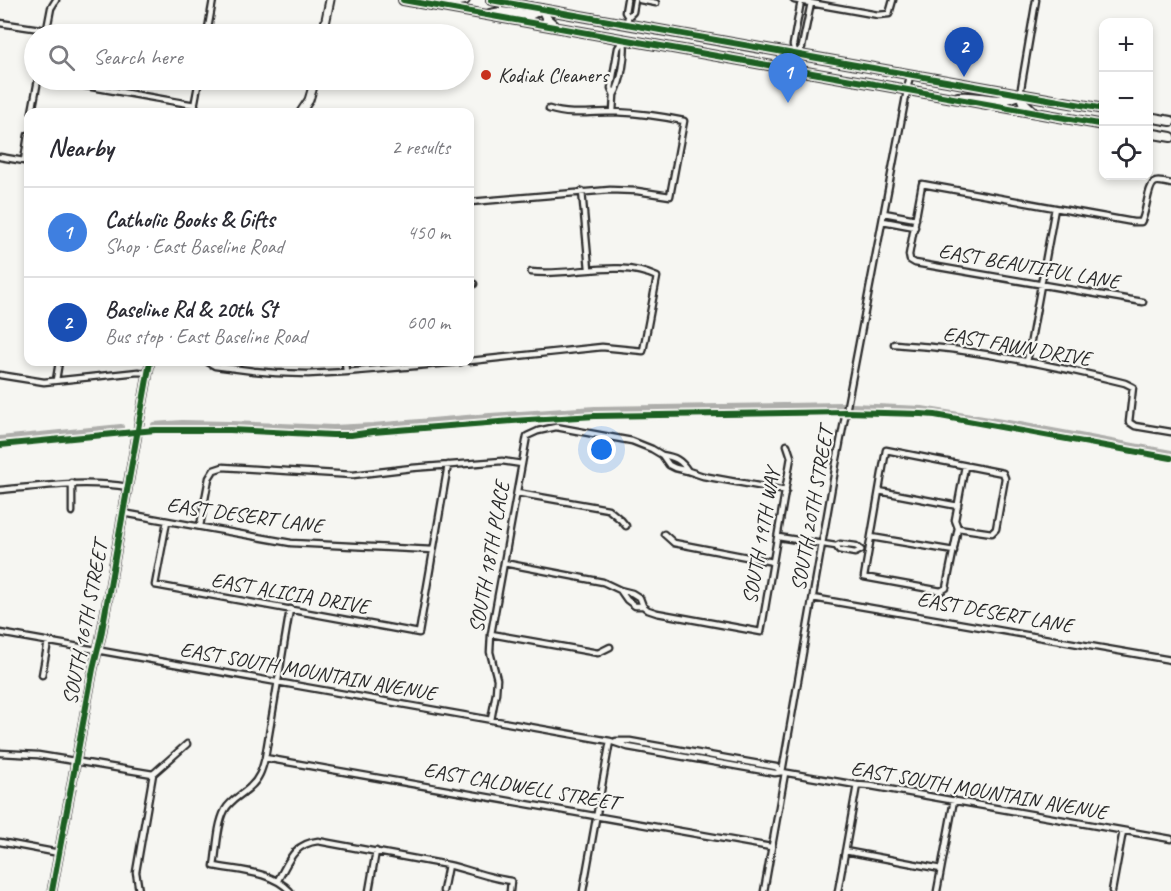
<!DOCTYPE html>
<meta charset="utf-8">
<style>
body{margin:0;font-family:Caveat,sans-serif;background:#f2f2f3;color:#2b2b33}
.controls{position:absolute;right:18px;top:18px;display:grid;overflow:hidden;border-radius:12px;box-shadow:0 3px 9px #0003}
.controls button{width:54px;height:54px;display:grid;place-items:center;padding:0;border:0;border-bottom:2px solid #e1e1e2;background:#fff;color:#2b2b33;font:30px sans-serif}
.you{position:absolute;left:602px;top:450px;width:21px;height:21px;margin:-15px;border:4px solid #fff;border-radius:50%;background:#1a73e8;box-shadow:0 0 0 9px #1a73e833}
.badge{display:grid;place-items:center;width:39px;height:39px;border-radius:50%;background:#c8321e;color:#fff;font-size:20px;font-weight:700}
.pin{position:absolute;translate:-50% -50px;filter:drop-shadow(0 2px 3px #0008)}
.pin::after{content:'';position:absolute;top:32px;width:21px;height:18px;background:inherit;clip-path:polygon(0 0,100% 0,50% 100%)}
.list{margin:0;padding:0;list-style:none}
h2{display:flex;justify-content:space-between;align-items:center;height:78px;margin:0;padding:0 24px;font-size:26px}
h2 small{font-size:20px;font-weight:400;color:#7c7c81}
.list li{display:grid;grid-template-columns:39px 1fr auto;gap:18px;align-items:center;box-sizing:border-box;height:90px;padding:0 24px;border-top:2px solid #e1e1e2}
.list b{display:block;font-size:22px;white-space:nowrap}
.list p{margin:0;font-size:20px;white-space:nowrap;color:#7c7c81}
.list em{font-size:20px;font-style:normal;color:#7c7c81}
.icon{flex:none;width:33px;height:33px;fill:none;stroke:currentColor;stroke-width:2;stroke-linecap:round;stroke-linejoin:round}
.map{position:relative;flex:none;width:1171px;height:891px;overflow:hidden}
.search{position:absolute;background:#fff;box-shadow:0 3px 9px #0003;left:24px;top:24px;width:450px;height:66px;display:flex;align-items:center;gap:15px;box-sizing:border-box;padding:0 21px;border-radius:33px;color:#7c7c81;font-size:22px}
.panel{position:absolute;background:#fff;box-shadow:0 3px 9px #0003;left:24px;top:108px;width:450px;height:258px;border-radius:12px}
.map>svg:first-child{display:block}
</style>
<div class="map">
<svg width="1171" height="891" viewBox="0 0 1171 891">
<rect width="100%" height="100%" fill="#f6f6f2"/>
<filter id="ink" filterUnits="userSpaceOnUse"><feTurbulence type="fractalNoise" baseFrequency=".0167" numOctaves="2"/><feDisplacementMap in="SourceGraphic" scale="12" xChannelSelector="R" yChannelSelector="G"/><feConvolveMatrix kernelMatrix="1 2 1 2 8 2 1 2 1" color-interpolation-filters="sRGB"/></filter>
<g filter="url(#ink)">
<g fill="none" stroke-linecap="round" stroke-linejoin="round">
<path stroke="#aeaeab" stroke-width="6" d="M852 406 922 409 1020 425 1171 453
M154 425 182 423 230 424 333 428 373 426 490 416 595 409 843 405
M0 439 121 427"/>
<defs>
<path id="street" d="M627 0 625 12 628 17
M640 0 656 3
M794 0 878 15 889 14 893 0
M0 23 47 30
M627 24 628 17 633 12 635 0
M46 34 51 8 56 0
M207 34 213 0
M796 55 802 47 811 3
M793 69 796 55 793 45 801 1
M52 80 195 105
M1020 94 1036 0
M614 95C622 81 626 55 624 39
M32 112 38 80
M193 112 199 80
M613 112 614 95 611 88 618 48 624 39
M0 157 24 161 28 135
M582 191 589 269
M470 202 610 190 637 191 670 196 684 121C661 116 638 113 614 112 592 112 570 116 549 109
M884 213 916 219
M883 221 915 227
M470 284H474
M1143 302 915 263 910 260 909 255 922 184 1133 222H1141C1147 213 1147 184 1156 182 1160 181 1167 183 1171 184
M894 344C915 346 937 347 958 350 1014 358 1070 369 1125 383L1133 387 1129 422 1135 426 1171 432
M470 361 602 347 643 351 657 277C617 258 573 277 531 272
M208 362 215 366 254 371 276 373 308 374 346 372 461 362
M345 362 346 372
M1027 362 1055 208
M0 375 44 382 138 372 148 373
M56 380 59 362
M662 455C675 457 681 460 688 471
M0 490C43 486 85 480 128 487
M879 491 958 506
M517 493 608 509 621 520 626 526
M72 512V483
M123 513 291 543 433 550
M167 521 155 585 419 633 448 465
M200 526 209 478 214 470 223 467 353 475 412 468 502 461 522 464
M958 528 992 533 996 529 1005 478 1003 473 886 450 864 577 941 591 946 588 958 528 955 520 965 466
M664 534 674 543 773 562
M778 537 836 546 840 544 856 546 861 550 855 553 839 550 836 546
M871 537 954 551
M504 563 603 582 620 590 632 593 640 598 643 606
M620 590 627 600 635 606H643L648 610 657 613 761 632 791 457 787 445
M813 598 1171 660
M290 609 265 758C262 770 259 779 250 787 242 795 230 800 225 810 217 825 217 849 214 866 240 871 271 871 290 891
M0 633 610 741 628 747 775 773 782 772 857 785 871 786 1171 839
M491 634 598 653 610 647
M42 675 48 642
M491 720 496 693 497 679 490 652 491 634 527 436 538 431 556 427 632 441 652 449 662 455 669 465 675 468 688 471 703 476 786 491
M616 741H630L776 767 782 772
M0 753 38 755 153 774
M265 758 771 847
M782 772 836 464 910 75
M0 842 59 853
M845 851 941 869
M278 880C289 861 293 844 318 841L448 865C469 870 490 878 511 881L510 891
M139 891 136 872 153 774 187 744
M369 891 376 851
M443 891 448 865
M583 891 610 741
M764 891 785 773
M838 891 857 785
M937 891 954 800
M1112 891 1123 831"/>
<path id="secondary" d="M323 34 330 0
M301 112 309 100 315 80
M52 891 93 669 101 636 150 362"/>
<path id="primary" d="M403 0 1104 125
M443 0 459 1 465 0
M491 0 1104 109
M490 14 501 12 530 15 542 9 547 19 555 26
M958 97C980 94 1000 107 1020 94L1023 102 1034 112
M1148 117 1171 121
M1148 133 1171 137"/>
</defs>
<use href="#street" stroke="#2b2b2b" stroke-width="9"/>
<use href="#secondary" stroke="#2b2b2b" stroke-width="11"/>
<use href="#primary" stroke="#2b2b2b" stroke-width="12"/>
<use href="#street" stroke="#f6f6f2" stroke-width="4.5"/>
<use href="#secondary" stroke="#f6f6f2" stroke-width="7"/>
<use href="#primary" stroke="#f6f6f2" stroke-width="8"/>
<defs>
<path id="cycleway" d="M403 0 1104 125
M491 0 1104 109
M0 445 155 430H230L333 435H351L373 432 512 421 595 416 846 412 921 414 935 415 1171 458
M52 891 93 669 101 636 150 362"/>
</defs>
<use href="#cycleway" stroke="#f6f6f2" stroke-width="10"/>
<use href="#cycleway" stroke="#1b5e20" stroke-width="6"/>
</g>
</g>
<circle fill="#c8321e" stroke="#f6f6f2" stroke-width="2" cx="486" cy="75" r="6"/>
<g text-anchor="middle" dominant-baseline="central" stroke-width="4.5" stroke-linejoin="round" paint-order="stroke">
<g font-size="21" fill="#2b2b2b" stroke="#f6f6f2" text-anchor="start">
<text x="498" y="75">Kodiak Cleaners</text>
</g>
<g font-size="21" fill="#2b2b2b" stroke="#f6f6f2">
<text transform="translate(1029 266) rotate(10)">EAST BEAUTIFUL LANE</text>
<text transform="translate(1017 346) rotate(10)">EAST FAWN DRIVE</text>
<text transform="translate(812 509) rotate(-80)">SOUTH 20TH STREET</text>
<text transform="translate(245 515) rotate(8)">EAST DESERT LANE</text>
<text transform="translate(761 536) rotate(-80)">SOUTH 19TH WAY</text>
<text transform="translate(489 557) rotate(-80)">SOUTH 18TH PLACE</text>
<text transform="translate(290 593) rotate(10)">EAST ALICIA DRIVE</text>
<text transform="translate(995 612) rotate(10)">EAST DESERT LANE</text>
<text transform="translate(85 623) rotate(-79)">SOUTH 16TH STREET</text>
<text transform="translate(308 671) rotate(10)">EAST SOUTH MOUNTAIN AVENUE</text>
<text transform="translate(521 786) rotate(10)">EAST CALDWELL STREET</text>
<text transform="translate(979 790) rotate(10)">EAST SOUTH MOUNTAIN AVENUE</text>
</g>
</g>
</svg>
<div class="controls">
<button>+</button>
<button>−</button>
<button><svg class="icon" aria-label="locate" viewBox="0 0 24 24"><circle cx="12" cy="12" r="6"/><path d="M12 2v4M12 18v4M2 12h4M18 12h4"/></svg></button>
</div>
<div class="you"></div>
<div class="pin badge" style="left:788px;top:103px;background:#3f7fe0">1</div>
<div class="pin badge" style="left:964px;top:77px;background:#1a4fb4">2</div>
<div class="search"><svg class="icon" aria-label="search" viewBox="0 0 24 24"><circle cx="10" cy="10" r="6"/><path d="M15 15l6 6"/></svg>Search here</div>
<section class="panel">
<h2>Nearby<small>2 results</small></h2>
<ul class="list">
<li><span class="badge" style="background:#3f7fe0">1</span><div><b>Catholic Books &amp; Gifts</b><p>Shop · East Baseline Road</p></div><em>450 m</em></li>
<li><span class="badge" style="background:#1a4fb4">2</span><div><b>Baseline Rd &amp; 20th St</b><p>Bus stop · East Baseline Road</p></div><em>600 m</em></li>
</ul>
</section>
</div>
